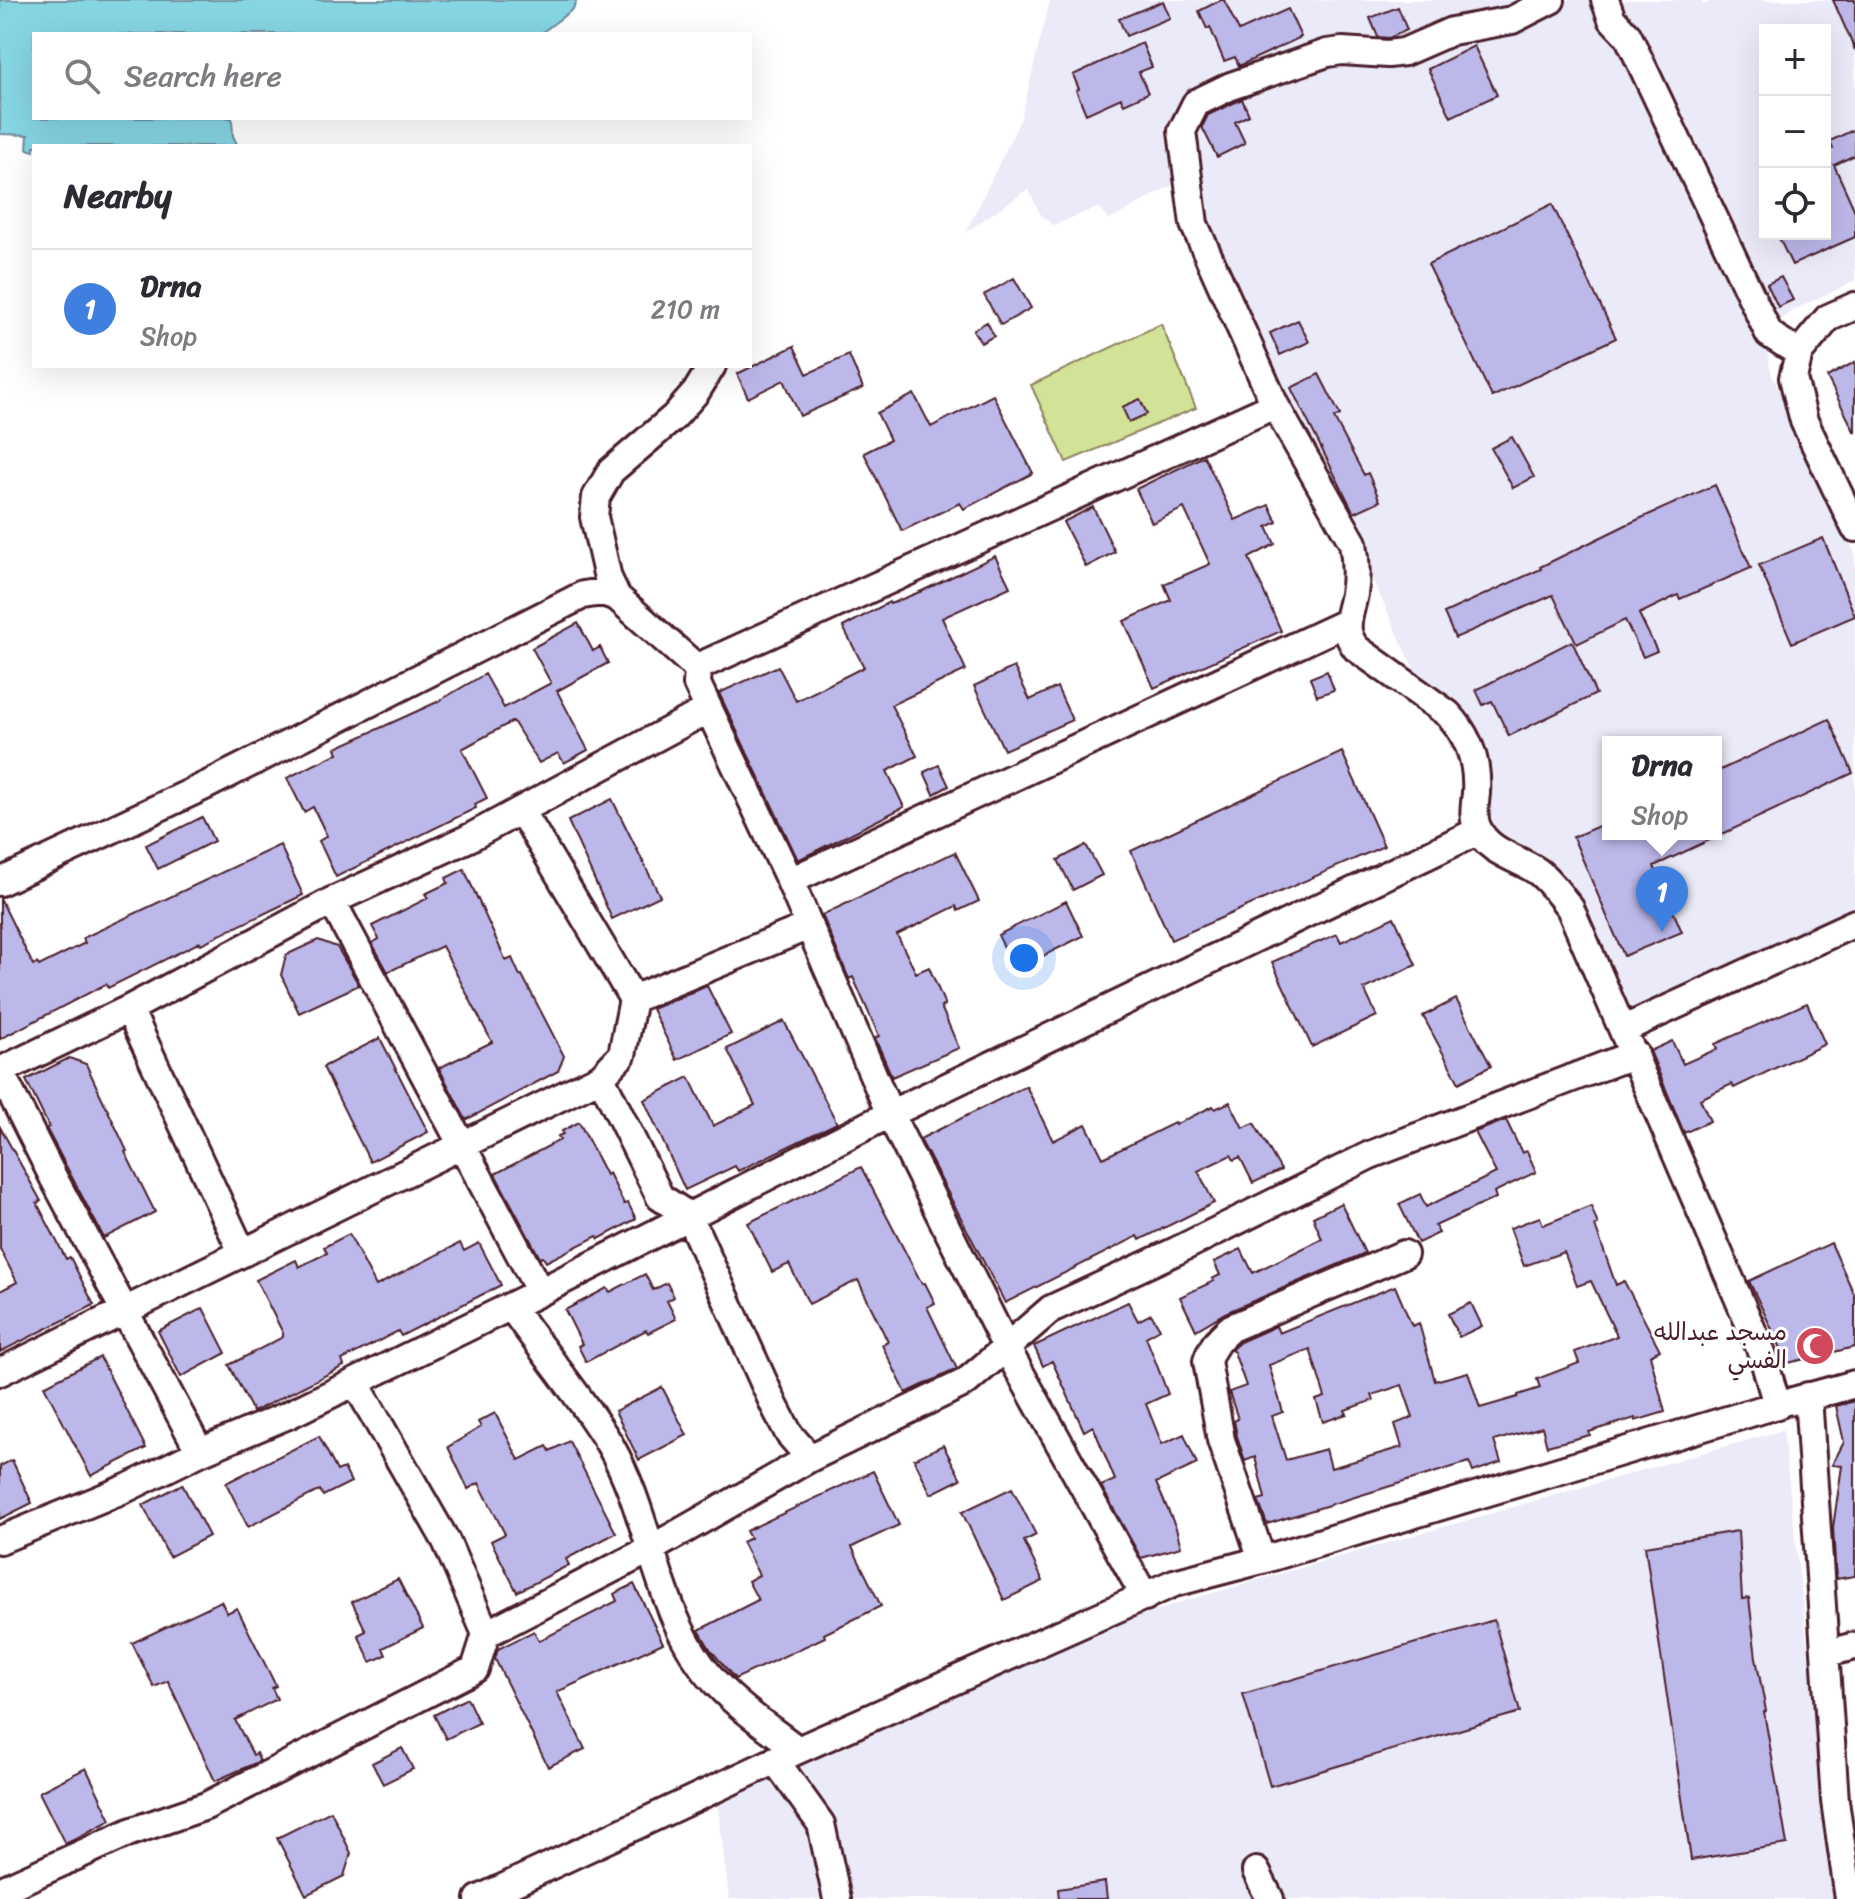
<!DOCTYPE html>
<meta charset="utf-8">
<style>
body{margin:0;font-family:Sriracha,"Playpen Sans Arabic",sans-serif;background:#f2f2f3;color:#2b2b33}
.controls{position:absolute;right:24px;top:24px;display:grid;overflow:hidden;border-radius:0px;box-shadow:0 8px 32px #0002}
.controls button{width:72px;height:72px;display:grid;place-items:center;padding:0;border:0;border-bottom:2px solid #e1e1e2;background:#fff;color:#2b2b33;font:40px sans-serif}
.you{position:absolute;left:1024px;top:958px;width:28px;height:28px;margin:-20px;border:6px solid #fff;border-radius:50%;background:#1a73e8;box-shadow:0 0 0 12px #1a73e833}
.badge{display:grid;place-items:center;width:52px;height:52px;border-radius:50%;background:#7c3aed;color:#fff;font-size:26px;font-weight:700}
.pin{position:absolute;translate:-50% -66px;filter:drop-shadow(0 2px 4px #0008)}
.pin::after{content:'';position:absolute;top:42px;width:28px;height:24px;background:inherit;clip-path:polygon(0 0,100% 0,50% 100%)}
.popup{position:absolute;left:1602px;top:736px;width:120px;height:104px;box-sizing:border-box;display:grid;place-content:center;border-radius:0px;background:#fff;filter:drop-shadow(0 2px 6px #0005);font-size:26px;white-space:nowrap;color:#7c7c81}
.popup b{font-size:30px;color:#2b2b33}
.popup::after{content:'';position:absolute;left:50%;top:100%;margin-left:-16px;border:16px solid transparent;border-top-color:#fff}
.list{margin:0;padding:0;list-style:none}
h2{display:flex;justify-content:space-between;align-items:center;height:104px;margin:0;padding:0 32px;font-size:34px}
h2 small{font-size:26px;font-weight:400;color:#7c7c81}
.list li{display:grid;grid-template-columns:52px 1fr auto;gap:24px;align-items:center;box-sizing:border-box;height:120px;padding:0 32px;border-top:2px solid #e1e1e2}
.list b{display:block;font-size:30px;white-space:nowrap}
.list p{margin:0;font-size:26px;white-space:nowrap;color:#7c7c81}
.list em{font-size:26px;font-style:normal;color:#7c7c81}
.icon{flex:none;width:44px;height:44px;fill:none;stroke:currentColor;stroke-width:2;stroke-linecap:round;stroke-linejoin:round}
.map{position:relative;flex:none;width:1855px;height:1899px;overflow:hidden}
.search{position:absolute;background:#fff;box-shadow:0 8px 32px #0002;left:32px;top:32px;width:720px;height:88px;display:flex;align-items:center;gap:20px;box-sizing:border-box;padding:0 28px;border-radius:0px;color:#7c7c81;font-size:30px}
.panel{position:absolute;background:#fff;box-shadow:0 8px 32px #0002;left:32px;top:144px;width:720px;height:224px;border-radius:0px}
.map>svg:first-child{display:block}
</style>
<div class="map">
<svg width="1855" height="1899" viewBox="0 0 1855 1899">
<rect width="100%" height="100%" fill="#fff"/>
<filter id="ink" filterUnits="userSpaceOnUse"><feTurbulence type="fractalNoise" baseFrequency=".0125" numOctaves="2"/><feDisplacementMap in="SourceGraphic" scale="16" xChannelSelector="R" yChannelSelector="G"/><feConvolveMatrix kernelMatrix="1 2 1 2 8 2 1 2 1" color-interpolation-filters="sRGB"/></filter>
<g filter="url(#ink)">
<path fill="#ebeaf9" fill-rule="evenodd" d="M1050 0H1701L1704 5 1714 0H1855V281L1793 310 1773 326 1766 348 1772 375 1855 554V907L1615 1020 1566 911 1489 832 1187 177 1109 220 1099 207 1053 225 1041 215 1028 189 966 232 1021 118ZM1765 30H1825V234H1765ZM1608 742H1716V834H1608Z
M1783 1430 1836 1899H729L716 1792 930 1707 1107 1627 1188 1600Z"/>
<path fill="#d2e397" stroke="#8e8161" stroke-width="2" d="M1161 324 1196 408 1066 462 1031 385Z"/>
<path fill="#86d5e3" stroke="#6e8c99" stroke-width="2" d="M0 0H577L573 9 540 34H34V118H232L233 136 238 146H34V151L27 149 28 135 0 134Z"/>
<path fill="#bdb8ea" stroke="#4a1f2b" stroke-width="2" fill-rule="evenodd" d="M1221 0H1224L1239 31 1288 9 1301 37 1239 66 1235 57 1224 61 1210 27 1207 29 1199 11Z
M1833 0H1855V50Z
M1163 1 1170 18 1126 36 1119 19Z
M1398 7 1407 30 1389 38 1378 37 1370 18Z
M1142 43 1152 67 1139 72 1148 93 1124 104 1121 98 1086 114 1076 90 1079 89 1073 75Z
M1474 46 1497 95 1451 117 1428 69Z
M1242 99 1249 115 1235 122 1245 143 1217 157 1202 127 1208 115Z
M1855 129V155L1834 165 1855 211V237L1792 265 1777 234H1825V144L1828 150 1833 148 1830 141Z
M1552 204 1616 338 1492 397 1428 264Z
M1781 277 1793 300 1778 307 1767 284Z
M1014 278 1031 308 1001 325 984 295Z
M1298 320 1309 342 1280 355 1270 333Z
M987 322 994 336 981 343 973 330Z
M794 346 807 374 849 355 863 388 800 416 784 380 748 398 737 374Z
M1855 362V433L1827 377Z
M1319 374 1340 415 1334 418 1364 475 1368 473 1380 501 1354 513 1291 388Z
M914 394 931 427 993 395 1033 473 964 509 960 503 902 531 864 453 890 440 877 413Z
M1140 399 1147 414 1129 422 1122 407Z
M1512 437 1534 477 1513 488 1491 448Z
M1204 456 1235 520 1269 505 1277 522 1267 527 1275 544 1249 558 1281 631 1154 688 1124 621 1171 600 1164 584 1210 564 1184 508 1152 523 1136 489Z
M1715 485 1751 568 1680 599 1678 595 1639 614 1657 651 1643 657 1625 620 1577 644 1553 595 1455 638 1444 613 1541 569 1540 567 1628 524Z
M1093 507 1115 552 1086 567 1063 522Z
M1823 538 1855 616 1792 643 1759 565Z
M995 556 1010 587 942 618 966 670 891 705 917 756 887 771 904 807 798 860 719 693 778 666 796 701 864 667 843 627 889 602 890 604 922 591Z
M578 623 593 651 600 647 608 663 557 691 588 750 564 763 558 753 539 763 513 721 462 749 487 798 475 804 476 808 336 877 319 841 327 836 313 807 304 812 287 778 338 753 336 748 435 703 485 674 504 708 551 683 532 648Z
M1572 641 1596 694 1509 736 1492 701 1483 705 1476 690Z
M1014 667 1030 700 1057 687 1072 720 1004 750 974 686Z
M1327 671 1334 690 1317 696 1310 678Z
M1829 719 1853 773 1654 866 1682 932 1624 956 1573 837 1608 822V834H1716V772Z
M1342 752 1384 846 1171 940 1131 851Z
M939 765 949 786 934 794 924 772Z
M612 799 660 896 612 919 568 821Z
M202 817 214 841 158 869 146 845Z
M280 845 303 895 201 944 200 942 108 988 106 984 0 1039V898L33 965 37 963 39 966 85 943 83 938Z
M1086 845 1102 875 1073 890 1058 860Z
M955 852 979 901 958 911 956 906 897 935 916 973 929 967 945 1005 941 1007 959 1048 892 1077 875 1038 879 1036 853 977 849 979 822 915Z
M464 869 506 961 512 958 520 976 522 975 564 1056 558 1071 466 1120 439 1068 492 1042 442 946 388 972 372 943 379 939 372 926 428 898 425 894 448 883 446 878Z
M1066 901 1083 936 1015 970 998 935Z
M1394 917 1416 965 1364 989 1377 1016 1312 1047 1272 962 1337 934 1341 942Z
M318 940 337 947 359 985 299 1013 281 975 286 955Z
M707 986 731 1034 677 1060 652 1009Z
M1456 999 1491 1066 1459 1083 1423 1016Z
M1807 1003 1825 1044 1734 1088 1732 1084 1700 1099 1710 1121 1684 1133 1650 1051 1672 1041 1683 1064 1717 1049 1715 1044Z
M784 1021 837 1123 738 1171 735 1166 685 1190 644 1100 689 1077 713 1126 755 1105 727 1049Z
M380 1038 428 1132 370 1162 323 1067Z
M69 1058 86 1064 127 1151 125 1152 155 1212 104 1238 46 1128 49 1127 26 1080Z
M1026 1086 1053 1141 1086 1124 1103 1158 1174 1123 1175 1125 1213 1106 1215 1109 1230 1102 1243 1128 1254 1123 1281 1170 1253 1183 1240 1157 1234 1160 1231 1155 1198 1171 1214 1203 1140 1240 1138 1236 1005 1303 920 1139Z
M1506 1120 1522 1153 1527 1151 1536 1172 1494 1192 1496 1198 1435 1226 1439 1233 1418 1243 1399 1204 1420 1194 1426 1207 1496 1173 1475 1132Z
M579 1122 606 1175 609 1173 624 1204 628 1203 636 1219 599 1239 597 1236 546 1262 543 1257 540 1258 495 1174 560 1140 558 1136 563 1134 562 1131Z
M0 1127 41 1201 37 1203 66 1259 70 1257 94 1305 0 1352V1291L17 1282 0 1249Z
M861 1167 922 1284 925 1283 935 1303 927 1307 957 1369 906 1393 882 1345 888 1342 858 1280 809 1304 789 1264 772 1272 748 1223Z
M1341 1203 1365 1253 1225 1313 1196 1330 1180 1297 1214 1281 1212 1279 1220 1275 1214 1262 1241 1249 1253 1273 1322 1239 1313 1217Z
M1591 1206 1598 1225 1595 1226 1616 1285 1624 1281 1660 1350 1650 1355 1665 1412 1635 1421V1418L1589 1432 1590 1435 1547 1446 1542 1427 1494 1441 1501 1462 1473 1472 1469 1462 1267 1524 1258 1500 1265 1498 1255 1457 1245 1461 1237 1436 1234 1421 1238 1419 1229 1392 1246 1386 1234 1352 1231 1350 1234 1347 1240 1342 1276 1326 1279 1333 1395 1286 1412 1326 1419 1323 1435 1381 1468 1372 1480 1408 1518 1397V1395L1540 1388 1537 1379 1579 1363 1575 1352 1617 1336 1591 1281 1577 1286 1564 1252 1524 1266 1510 1228 1540 1217 1543 1225ZM1310 1349 1325 1397 1316 1400 1323 1422 1347 1414 1345 1410 1374 1400 1372 1395 1402 1385 1413 1417 1395 1424 1402 1447 1331 1468 1326 1449 1286 1460 1272 1416 1283 1412 1269 1365Z
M349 1234 376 1286 460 1243 464 1251 479 1243 501 1285 401 1336 398 1331 342 1360 344 1366 253 1412 229 1365 283 1337V1333L256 1280 296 1260 299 1267 327 1253 324 1247Z
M1831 1243 1855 1296V1347L1788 1363 1749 1281Z
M645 1274 653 1290 667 1283 674 1297 667 1301 676 1319 648 1333 646 1330 586 1362 578 1346 582 1344 565 1310 607 1288 610 1292Z
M1128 1302 1138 1321 1151 1314 1160 1329 1146 1337 1168 1394 1146 1404 1162 1444 1184 1434 1197 1464 1156 1483 1176 1528 1181 1547 1141 1558 1101 1486 1115 1480 1093 1426 1084 1431 1052 1361 1043 1366 1034 1346Z
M1471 1303 1482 1326 1459 1337 1448 1314Z
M203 1308 226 1353 181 1377 158 1331Z
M100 1357 146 1448 91 1476 44 1386Z
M662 1387 687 1435 639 1460 615 1411Z
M1855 1401V1576L1836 1579 1833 1527 1842 1466 1832 1465 1844 1442 1836 1406Z
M495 1413 519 1460 547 1446 550 1451 569 1441 616 1533 566 1559 569 1565 517 1592 491 1541 505 1534 479 1483 468 1489 448 1447 481 1427 478 1422Z
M319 1436 337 1471 344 1468 351 1482 323 1496 320 1490 248 1527 226 1483Z
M943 1445 961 1479 931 1494 914 1459Z
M12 1460 32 1503 0 1519V1466Z
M873 1471 899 1525 852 1547 881 1606 824 1634 825 1637 735 1679 710 1649 699 1630 758 1600 748 1581 759 1575 742 1542 750 1538 746 1531Z
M182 1484 209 1536 169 1557 143 1505Z
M1012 1488 1036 1535 1024 1541 1043 1581 1004 1600 962 1512Z
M1738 1531 1742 1599 1749 1598 1756 1658 1766 1711 1764 1712 1787 1844 1691 1860 1645 1546Z
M398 1579 423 1628 383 1648 386 1655 371 1662 358 1635 366 1631 352 1602Z
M634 1584 663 1643 557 1692 585 1749 548 1767 495 1659 498 1649 534 1631 539 1641 617 1601 614 1594Z
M221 1601 227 1613 237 1608 276 1686 272 1688 277 1699 235 1720 253 1755 256 1753 260 1761 215 1781 168 1681 154 1687 132 1643Z
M1494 1620 1520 1712 1270 1786 1243 1694Z
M467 1698 479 1723 446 1739 434 1715Z
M402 1748 413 1769 383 1784 372 1763Z
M86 1768 111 1820 65 1844 39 1792Z
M331 1811 351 1853 344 1876 306 1895 277 1838Z
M1105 1882 1107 1899H1059L1058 1889Z"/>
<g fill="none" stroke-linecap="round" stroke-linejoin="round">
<defs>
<path id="minor" d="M1605 0 1612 19 1628 36 1769 334 1799 353
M1855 306 1828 318 1799 353 1793 378 1804 421 1855 528
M698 669 697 684 790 881 890 1114 1007 1349 1145 1597
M698 669 702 665 1275 405
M698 669 617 597 608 578 594 517 596 497 611 471 674 417 696 392 712 366
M521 810 633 999
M790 881 1345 623
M0 882 207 785 583 595 602 592 617 597
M332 901 540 1292
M129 1009 242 1252
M1624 1029 1855 923
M601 1077 660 1197 689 1216 774 1405 789 1434 810 1458
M511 1306C543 1353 581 1396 610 1445 653 1519 656 1620 717 1684 740 1709 771 1729 798 1750
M0 1372 601 1077 622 1055 633 999 809 926
M355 1382 446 1541 486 1634
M1808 1396 1835 1801 1849 1899
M1793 1401 1855 1384
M200 1452 53 1177 0 1071 129 1009 332 901 469 838 709 709
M0 1540 127 1488 200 1452 288 1415 540 1292 890 1114 1478 831
M1262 1560 1221 1440 1207 1361C1212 1346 1219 1338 1231 1328L1404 1254
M1827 1653 1855 1646
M775 1760 821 1824 837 1899
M1256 1871 1270 1899
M0 1894 6 1888 130 1832 206 1806 475 1669 486 1634 649 1550 810 1458 966 1382 1051 1309 1176 1251 1370 1155 1635 1054
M479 1899 798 1750 1174 1583 1262 1560 1777 1405 1762 1353 1570 908C1560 896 1550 880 1537 871 1518 858 1488 852 1478 829 1472 818 1475 804 1476 793 1478 763 1469 736 1448 714L1356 648C1341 629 1350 616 1354 594 1357 576 1356 560 1353 543L1275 405 1194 224 1182 131 1196 103 1231 86 1327 53 1342 51 1388 54 1404 52 1452 31 1512 20 1551 0"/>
</defs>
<use href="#minor" stroke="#4a1f2b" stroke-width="32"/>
<use href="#minor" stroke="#fff" stroke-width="26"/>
</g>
</g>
<defs>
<symbol id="mosque-disc" viewBox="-11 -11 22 22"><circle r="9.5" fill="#d1495b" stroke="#fff"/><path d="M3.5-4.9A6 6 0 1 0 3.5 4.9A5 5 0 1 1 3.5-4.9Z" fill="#fff"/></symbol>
</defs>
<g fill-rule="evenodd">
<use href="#mosque-disc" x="1793" y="1324" width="44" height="44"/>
</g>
<g text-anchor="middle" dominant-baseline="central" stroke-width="6" stroke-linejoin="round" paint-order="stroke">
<g font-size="24" fill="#4a1f2b" stroke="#fff" text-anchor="end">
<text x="1787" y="1332">مسجد عبدالله<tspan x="1787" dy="28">الفسي</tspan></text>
</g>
</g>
</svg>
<div class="controls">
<button>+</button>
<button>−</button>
<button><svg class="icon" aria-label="locate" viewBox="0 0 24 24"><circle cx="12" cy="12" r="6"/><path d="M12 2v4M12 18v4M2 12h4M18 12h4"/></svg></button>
</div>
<div class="you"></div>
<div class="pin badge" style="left:1662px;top:932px;background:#3f7fe0">1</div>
<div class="popup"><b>Drna</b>Shop</div>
<div class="search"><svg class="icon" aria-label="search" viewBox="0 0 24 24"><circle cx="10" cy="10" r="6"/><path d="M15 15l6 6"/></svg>Search here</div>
<section class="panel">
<h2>Nearby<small></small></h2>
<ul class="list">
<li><span class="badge" style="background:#3f7fe0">1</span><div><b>Drna</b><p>Shop</p></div><em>210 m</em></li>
</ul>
</section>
</div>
